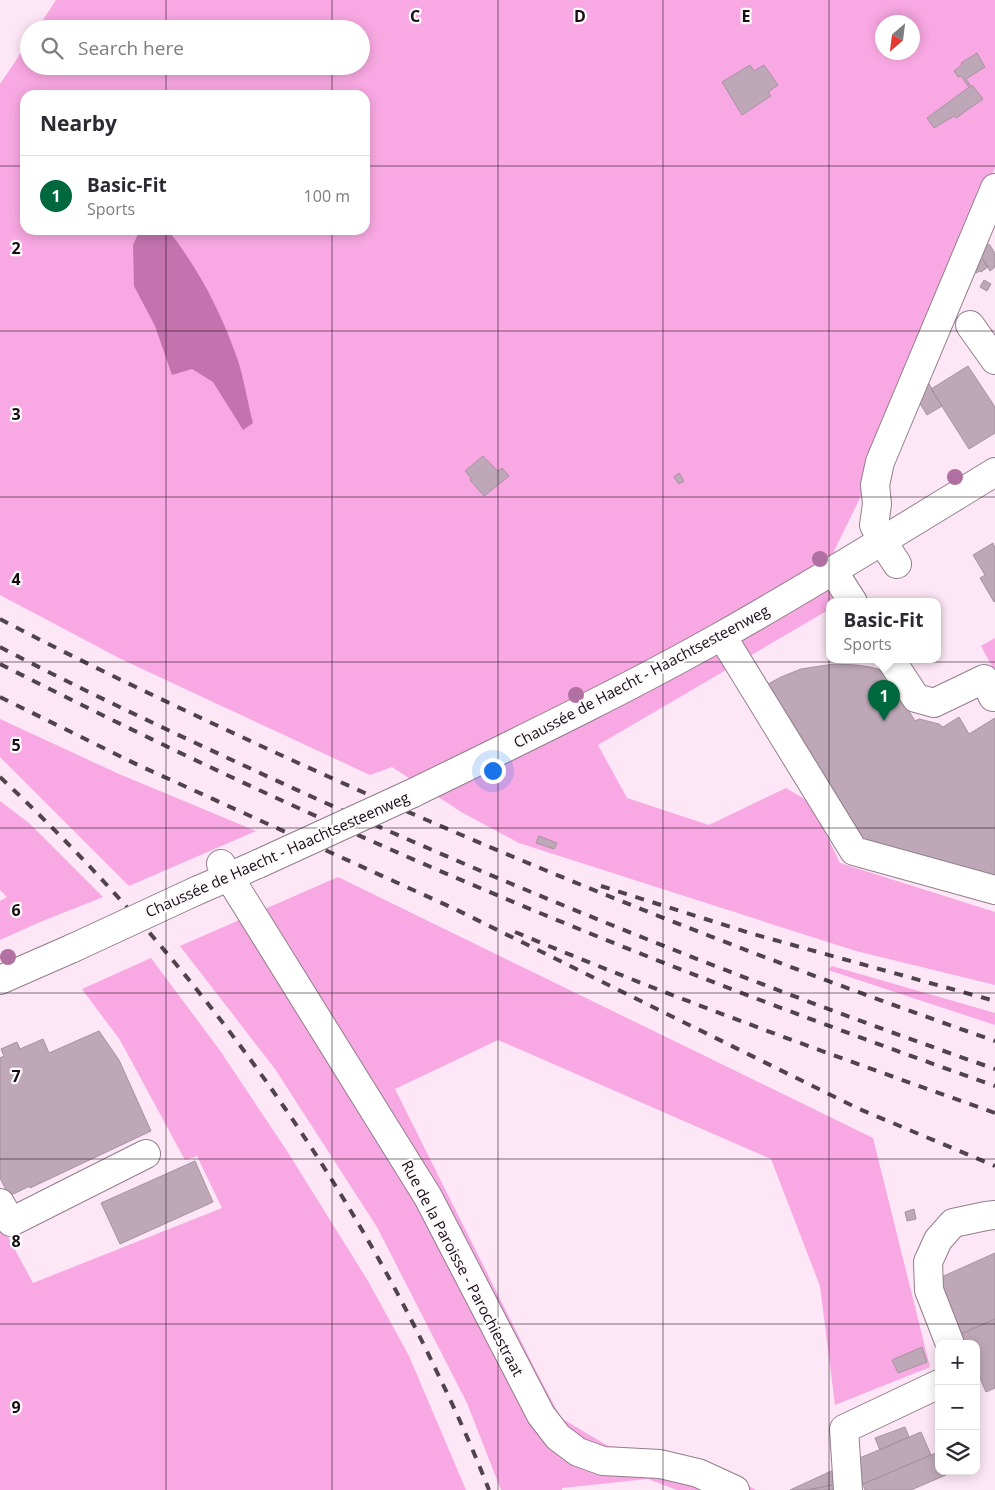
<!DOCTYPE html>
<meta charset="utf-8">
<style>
body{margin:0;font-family:"Open Sans",sans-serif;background:#f2f2f3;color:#2b2b33}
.controls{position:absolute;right:15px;bottom:15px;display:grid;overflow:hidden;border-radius:10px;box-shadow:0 2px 12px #0003}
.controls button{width:45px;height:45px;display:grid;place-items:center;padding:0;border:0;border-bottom:1px solid #e1e1e2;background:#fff;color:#2b2b33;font:25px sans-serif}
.compass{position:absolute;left:875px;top:15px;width:45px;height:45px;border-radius:50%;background:#fff;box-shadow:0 2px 12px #0003;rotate:208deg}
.you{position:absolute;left:492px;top:770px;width:18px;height:18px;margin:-12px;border:4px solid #fff;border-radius:50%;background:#1a73e8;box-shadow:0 0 0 8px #1a73e833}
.badge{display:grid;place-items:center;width:32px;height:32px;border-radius:50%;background:#00683e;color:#fff;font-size:16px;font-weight:700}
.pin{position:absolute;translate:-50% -41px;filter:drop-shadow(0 1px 2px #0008)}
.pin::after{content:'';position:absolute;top:26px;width:18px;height:15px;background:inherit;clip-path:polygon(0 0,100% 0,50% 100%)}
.popup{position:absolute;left:826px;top:598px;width:115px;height:65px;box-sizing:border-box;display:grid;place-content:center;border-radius:10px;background:#fff;filter:drop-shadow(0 1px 4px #0005);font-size:16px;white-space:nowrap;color:#7c7c81}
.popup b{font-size:19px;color:#2b2b33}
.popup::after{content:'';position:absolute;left:50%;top:100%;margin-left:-10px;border:10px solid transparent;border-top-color:#fff}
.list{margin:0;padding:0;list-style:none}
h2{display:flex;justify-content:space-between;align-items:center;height:65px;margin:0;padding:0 20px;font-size:21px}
h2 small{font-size:16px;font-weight:400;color:#7c7c81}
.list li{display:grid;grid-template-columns:32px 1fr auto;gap:15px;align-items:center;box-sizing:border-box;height:80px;padding:0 20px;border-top:1px solid #e1e1e2}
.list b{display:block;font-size:19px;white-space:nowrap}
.list p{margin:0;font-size:16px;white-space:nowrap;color:#7c7c81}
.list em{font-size:16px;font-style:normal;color:#7c7c81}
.icon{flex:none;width:28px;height:28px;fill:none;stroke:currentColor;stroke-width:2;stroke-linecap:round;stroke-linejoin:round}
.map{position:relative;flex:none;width:995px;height:1490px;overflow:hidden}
.search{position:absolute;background:#fff;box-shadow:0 2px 12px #0003;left:20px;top:20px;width:350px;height:55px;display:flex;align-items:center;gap:12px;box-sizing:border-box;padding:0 18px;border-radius:28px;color:#7c7c81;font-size:19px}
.panel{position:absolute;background:#fff;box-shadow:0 2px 12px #0003;left:20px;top:90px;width:350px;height:145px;border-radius:15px}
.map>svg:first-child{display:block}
</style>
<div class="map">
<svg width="995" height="1490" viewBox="0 0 995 1490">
<rect width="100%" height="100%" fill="#fde6f5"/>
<path fill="#f8a8e2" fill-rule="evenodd" d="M56 0H995V168L934 312 859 500 834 551 863 590 842 602H830V609L598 745 627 798 709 825 786 788 811 803 840 863 995 912V985L856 951 519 843 463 813 392 767 370 775 121 659 0 595V84L29 41V66H361V29H37ZM882 22H912V52H882ZM25 95H365V230H25Z
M995 638V672L981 646Z
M0 719 119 774 256 831 129 886 0 757Z
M0 801 29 823 103 897 40 922 0 940V901L7 897 0 890Z
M338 877 873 1138 930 1367 835 1405 820 1286 771 1159 498 1040 395 1089 536 1371 561 1418 608 1446 654 1450 713 1466 756 1490H677L648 1479 562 1488V1490H501L467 1403 377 1227 275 1069 180 946Z
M151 958 221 1052 287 1151 368 1281 409 1356 466 1490H0V1222L33 1283 222 1208 197 1156 185 1160 120 1040 82 989Z
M832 966 995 1013V1025L828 970Z"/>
<path fill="#c373ae" d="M140 230H168C198 268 220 310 236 355 244 377 247 401 253 423L243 430 213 382 192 369 172 375 155 326 134 286 133 245Z"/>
<path fill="#bea8b7" stroke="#a792a0" d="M977 53 985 67 966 79 970 85 968 86 961 76 958 77 954 71 962 65 961 63Z
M750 65 754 71 764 65 778 85 768 92 771 96 742 115 722 82Z
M972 85 983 99 956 118 954 116 934 128 927 118Z
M989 244 995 253V267L990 271 978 252Z
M983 259 988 267 981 272 980 271 976 273 972 267Z
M984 280 991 284 987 291 980 287Z
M968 366 995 407V433L969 449 931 389Z
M925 377 942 406 927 415 916 397Z
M483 456 498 471 502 468 509 476 484 496 470 480 471 478 465 471Z
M679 473 684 481 679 484 674 477Z
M993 543 995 548V601L994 602 980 578 985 575 973 555Z
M834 664 856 665 870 667 885 671 915 721 919 719 939 724 943 727 959 717 969 734 995 718V877L867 844 768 684 781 677 801 669Z
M539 836 557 843 554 849 536 843Z
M99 1031 119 1060 151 1131 30 1188V1186L9 1196 0 1178V1058L4 1056 1 1049 17 1042 20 1049 43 1039 49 1053Z
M195 1161 213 1202 120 1244 101 1203Z
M914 1209 916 1219 907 1221 905 1212Z
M995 1253V1319L961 1334 937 1279Z
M995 1319V1388L986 1392 976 1369V1344H965L961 1334Z
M922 1347 927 1362 898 1373 892 1360Z
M905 1427 909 1437 880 1450 875 1438Z
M921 1432 931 1455 863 1484 855 1460Z
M936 1453 939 1460V1471H944L946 1475 911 1490H865L863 1484Z
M838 1468 837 1484 807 1490H790Z
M837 1484V1490H807Z"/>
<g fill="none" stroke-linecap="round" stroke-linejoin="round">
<defs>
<path id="minor" d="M970 325 995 360
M897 564 882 541 874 525 877 504 875 485 880 462 995 188
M833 571 853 602
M722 636 854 851 995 890
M891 660 916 698 934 703 984 679 993 697 995 696
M221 864 428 1197 541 1415 558 1437 578 1452 603 1461 660 1464 698 1473 735 1490
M0 1203 11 1222 146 1154
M950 1344 929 1290 928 1262 938 1240 953 1223 986 1216 995 1215
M848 1490 844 1429 939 1384"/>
<path id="major" d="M413 793C517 742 622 692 723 635 815 583 905 527 995 472
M196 891 258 864
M0 980 73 948"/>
</defs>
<use href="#minor" stroke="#927e8c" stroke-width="30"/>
<use href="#major" stroke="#927e8c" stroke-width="30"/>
<use href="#minor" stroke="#fff" stroke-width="28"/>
<use href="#major" stroke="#fff" stroke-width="28"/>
<path stroke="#50444c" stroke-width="4" stroke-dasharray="9 9" stroke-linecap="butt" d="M0 619C80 661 162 700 244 738 489 852 740 952 995 1041
M0 647C80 689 163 728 245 766 490 880 740 980 995 1069
M0 664C97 713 195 761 294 806 522 911 758 1002 995 1086
M0 697 138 765 455 909 857 1108 995 1166
M0 777C180 946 330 1147 436 1370 455 1409 473 1449 489 1490
M601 886 753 934 995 1001
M515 932C673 998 834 1056 995 1113"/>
<defs>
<path id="major-bridge" d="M258 864 413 793
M73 948 196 891"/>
</defs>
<use href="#major-bridge" stroke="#927e8c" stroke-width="30" stroke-linecap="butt"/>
<use href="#major-bridge" stroke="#fff" stroke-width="28"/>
</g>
<g fill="#b070a2">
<circle cx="955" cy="477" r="8"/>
<circle cx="820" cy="559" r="8"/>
<circle cx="576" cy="695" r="8"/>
<circle cx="8" cy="957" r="8"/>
</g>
<path fill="none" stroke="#150d12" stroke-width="1" stroke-opacity="0.55" d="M166 0V29M332 0V29M498 0V1490M663 0V1490M829 0V1490M166 66V95M332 66V95M0 166H25M365 166H995M166 230V1490M332 230V1490M0 331H995M0 497H995M0 662H995M0 828H995M0 993H995M0 1159H995M0 1324H995"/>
<g text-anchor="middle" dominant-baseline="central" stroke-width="4.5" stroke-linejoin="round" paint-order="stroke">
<g font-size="15" fill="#150d12" stroke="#fef9fc">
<text transform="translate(641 676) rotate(-28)">Chaussée de Haecht - Haachtsesteenweg</text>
<text transform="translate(277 854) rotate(-24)">Chaussée de Haecht - Haachtsesteenweg</text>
<text transform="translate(463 1268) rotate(62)">Rue de la Paroisse - Parochiestraat</text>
</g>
</g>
<g font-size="16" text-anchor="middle" font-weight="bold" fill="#150d12" stroke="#fef9fc" stroke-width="4.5" stroke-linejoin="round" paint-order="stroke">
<text x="415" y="22">C</text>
<text x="580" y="22">D</text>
<text x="746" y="22">E</text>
<text x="16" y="254">2</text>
<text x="16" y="420">3</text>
<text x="16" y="585">4</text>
<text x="16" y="751">5</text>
<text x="16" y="916">6</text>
<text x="16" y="1082">7</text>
<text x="16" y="1247">8</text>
<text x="16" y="1413">9</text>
</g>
</svg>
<div class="controls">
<button>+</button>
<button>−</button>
<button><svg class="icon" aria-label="layers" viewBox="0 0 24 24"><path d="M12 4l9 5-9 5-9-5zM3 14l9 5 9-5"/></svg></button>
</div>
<svg class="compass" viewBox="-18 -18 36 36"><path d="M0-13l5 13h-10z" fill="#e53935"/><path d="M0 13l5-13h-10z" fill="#7c7c81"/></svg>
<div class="you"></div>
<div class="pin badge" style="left:884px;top:721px">1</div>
<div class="popup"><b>Basic-Fit</b>Sports</div>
<div class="search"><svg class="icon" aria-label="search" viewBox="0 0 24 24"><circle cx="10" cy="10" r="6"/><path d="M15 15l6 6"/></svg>Search here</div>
<section class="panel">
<h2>Nearby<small></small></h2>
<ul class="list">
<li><span class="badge">1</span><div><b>Basic-Fit</b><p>Sports</p></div><em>100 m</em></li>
</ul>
</section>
</div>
